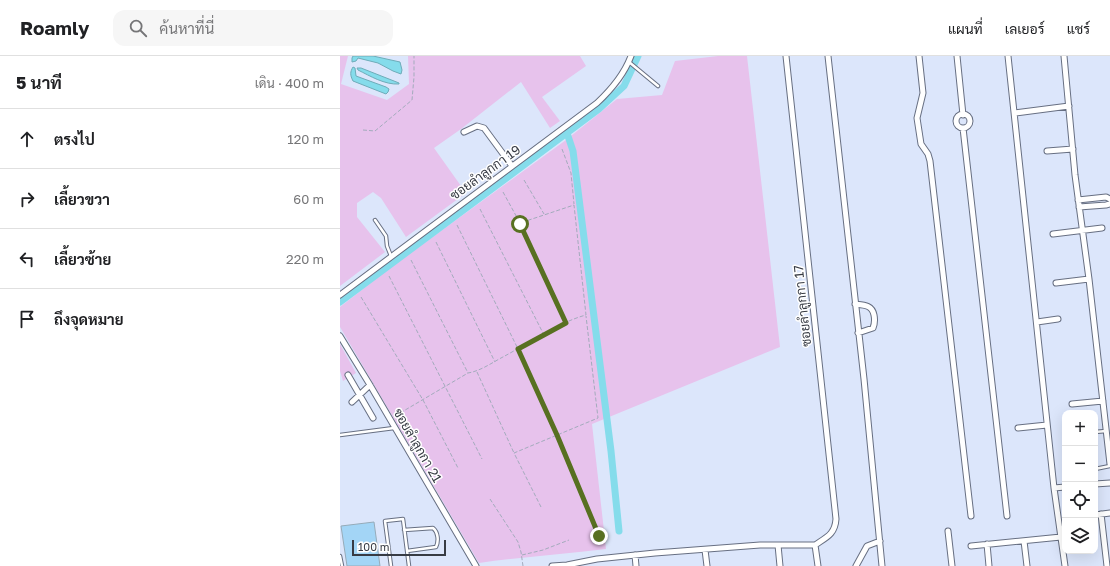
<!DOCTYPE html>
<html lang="th">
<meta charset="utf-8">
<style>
body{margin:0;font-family:"Golos Text",Sarabun,sans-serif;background:#f6f6f6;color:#202124}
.controls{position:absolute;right:12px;bottom:12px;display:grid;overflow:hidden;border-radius:8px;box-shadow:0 4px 16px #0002}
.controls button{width:36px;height:36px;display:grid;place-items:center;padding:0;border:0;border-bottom:1px solid #e0e0e0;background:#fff;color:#202124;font:20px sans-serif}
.scale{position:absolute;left:12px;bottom:10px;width:94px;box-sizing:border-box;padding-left:4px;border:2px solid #373b44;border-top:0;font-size:11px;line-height:14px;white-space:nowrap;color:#373b44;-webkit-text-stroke:3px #fff;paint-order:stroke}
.stop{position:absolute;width:12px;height:12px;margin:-9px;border:3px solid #587021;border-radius:50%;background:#fff}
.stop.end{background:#587021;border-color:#fff;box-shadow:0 1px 4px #0008}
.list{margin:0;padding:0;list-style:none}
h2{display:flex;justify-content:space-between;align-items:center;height:52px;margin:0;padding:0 16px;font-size:17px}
h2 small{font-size:13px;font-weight:400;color:#757577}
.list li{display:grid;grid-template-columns:26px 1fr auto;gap:12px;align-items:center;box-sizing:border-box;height:60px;padding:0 16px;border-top:1px solid #e0e0e0}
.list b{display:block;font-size:15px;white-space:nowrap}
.list em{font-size:13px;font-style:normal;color:#757577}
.icon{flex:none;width:22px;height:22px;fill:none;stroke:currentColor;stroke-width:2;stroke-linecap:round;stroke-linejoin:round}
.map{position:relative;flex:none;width:770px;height:510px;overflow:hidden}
header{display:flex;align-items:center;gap:24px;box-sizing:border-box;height:56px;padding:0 20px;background:#fff;border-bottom:1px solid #e0e0e0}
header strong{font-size:19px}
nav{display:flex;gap:22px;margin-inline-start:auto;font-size:14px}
.search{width:280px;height:36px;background:#f6f6f6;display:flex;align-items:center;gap:10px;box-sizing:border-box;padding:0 14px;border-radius:12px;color:#757577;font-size:15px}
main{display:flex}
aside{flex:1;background:#fff}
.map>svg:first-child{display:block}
</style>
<header>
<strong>Roamly</strong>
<div class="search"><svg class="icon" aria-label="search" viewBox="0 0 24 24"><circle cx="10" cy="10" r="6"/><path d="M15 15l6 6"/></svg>ค้นหาที่นี่</div>
<nav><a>แผนที่</a><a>เลเยอร์</a><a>แชร์</a></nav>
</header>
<main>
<aside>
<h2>5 นาที<small>เดิน · 400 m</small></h2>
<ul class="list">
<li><svg class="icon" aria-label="ahead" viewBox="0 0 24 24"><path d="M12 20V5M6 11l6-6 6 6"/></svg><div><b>ตรงไป</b></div><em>120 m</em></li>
<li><svg class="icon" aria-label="right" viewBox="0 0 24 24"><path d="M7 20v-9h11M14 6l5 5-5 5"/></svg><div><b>เลี้ยวขวา</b></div><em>60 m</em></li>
<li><svg class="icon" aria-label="left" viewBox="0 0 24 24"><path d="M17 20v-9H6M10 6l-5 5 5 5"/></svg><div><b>เลี้ยวซ้าย</b></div><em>220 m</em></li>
<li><svg class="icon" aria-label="arrive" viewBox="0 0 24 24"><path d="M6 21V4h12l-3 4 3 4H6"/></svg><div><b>ถึงจุดหมาย</b></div></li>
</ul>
</aside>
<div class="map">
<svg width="770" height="510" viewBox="0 0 770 510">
<rect width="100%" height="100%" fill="#dce6fb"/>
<path fill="#e7c2ec" d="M0 0H8L1 28 47 44 69 28 68 0H240L246 10 202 41 220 65 210 72 181 26 121 73 94 92 126 137 66 181 41 142 33 136 17 147V161L45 196 0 230Z
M378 0H407L440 291 252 368 266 493C224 498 181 501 139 507L0 271V251L46 215 226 84 277 43 322 39 335 5Z
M0 288 16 317 3 325 0 315Z"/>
<path fill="#85dceb" stroke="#6eacb9" d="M13 0H33L60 6 62 14 61 18 53 15 38 7 18 2 16 5 12 6V2Z
M13 11 15 12 16 20 46 31 49 33 48 36 46 38 13 25C10 19 10 16 13 11Z
M17 12H21L54 25 59 27V28C45 29 30 20 18 14Z"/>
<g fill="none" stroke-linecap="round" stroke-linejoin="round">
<path stroke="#85dceb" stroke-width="7" d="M227 77 233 95 271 395 279 475
M0 246 259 53 284 30 298 0"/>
</g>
<path fill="#a3d5f6" stroke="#96abb9" d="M34 466 40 510H7L1 470Z"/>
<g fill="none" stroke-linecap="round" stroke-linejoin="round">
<defs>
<path id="lane" d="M289 6 318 30
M35 164 46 180 47 190 51 200
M755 376 766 375
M0 379 54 372
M755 413 770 410
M64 474 93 472C98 476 99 485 96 491L67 495
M0 500 2 510
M51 510 45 465 63 463 69 510"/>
<path id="street" d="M446 0 496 463C495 478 487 481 475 489
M488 0 524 323 542 510
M579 0 583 37 577 62 581 88 588 98 590 105 631 460
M617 0 623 59
M668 0 714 432 725 510
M724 0 735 119 749 223 770 408
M675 57 729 50
M616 65a7 7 0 1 1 14 0a7 7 0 1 1-14 0Z
M623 72 667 460
M124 76 137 70 144 72 172 110
M707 95 733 93
M738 144 766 141 770 143
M739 151 766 149 770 148
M713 178 762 172
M716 227 749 223
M0 239 257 47C272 33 284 19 291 0
M515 248C524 249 532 249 534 259 535 264 535 267 533 272L518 277
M697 266 718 263
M0 280 30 329 136 510
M8 319 33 362
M12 346 30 329
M732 348 763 345
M678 372 707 369
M755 428 770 427
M714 432 725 431
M761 458 767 510
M755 459 770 457
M608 475 612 510
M684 485 687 510
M647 488 649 510
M438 489 440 510
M475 489 478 510
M631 490 721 481
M365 494 367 510
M295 499 296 510
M212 510 227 509 257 503 315 497 420 489H475
M516 510 527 490 540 485"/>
</defs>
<use href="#lane" stroke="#676f82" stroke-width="4.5"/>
<use href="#street" stroke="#676f82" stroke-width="7"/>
<path stroke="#a3abbc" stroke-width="1" stroke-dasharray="4 2" stroke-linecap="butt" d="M23 74 35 75 72 44 74 21V0
M222 93 231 117 234 148
M184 124 204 158
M163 136 180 167
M140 153 204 279
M117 169 178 293 217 379 259 480
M96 186 155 306
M71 204 128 317
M49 220 142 403
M21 241 83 344 118 412
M137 316 174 397
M55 360 128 317C140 315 150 308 161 302 186 289 219 266 246 259L234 149 180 167 226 267
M150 443 178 486 181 496 183 510
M201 451 174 397 258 362 246 260
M182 499 203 494 229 484"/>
<use href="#lane" stroke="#fff" stroke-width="2.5"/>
<use href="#street" stroke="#fff" stroke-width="5"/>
</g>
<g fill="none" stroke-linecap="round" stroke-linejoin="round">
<path stroke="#587021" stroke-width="5" d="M180 168 226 267 178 293 217 379 259 480"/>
</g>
<g text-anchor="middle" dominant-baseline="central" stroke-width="3" stroke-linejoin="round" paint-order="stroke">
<g font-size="13" fill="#373b44" stroke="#fff">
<text transform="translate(145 116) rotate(-36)">ซอยลำลูกกา 19</text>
<text transform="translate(462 250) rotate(-96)">ซอยลำลูกกา 17</text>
<text transform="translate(78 389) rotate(60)">ซอยลำลูกกา 21</text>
</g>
</g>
</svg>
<div class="controls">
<button>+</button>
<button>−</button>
<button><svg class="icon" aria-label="locate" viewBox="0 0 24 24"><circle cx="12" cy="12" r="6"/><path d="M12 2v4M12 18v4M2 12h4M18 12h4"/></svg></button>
<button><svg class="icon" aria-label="layers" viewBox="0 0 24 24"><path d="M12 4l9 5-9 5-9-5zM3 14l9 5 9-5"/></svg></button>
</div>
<div class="scale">100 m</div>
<div class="stop" style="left:180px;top:168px"></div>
<div class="stop end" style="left:259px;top:480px"></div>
</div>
</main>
